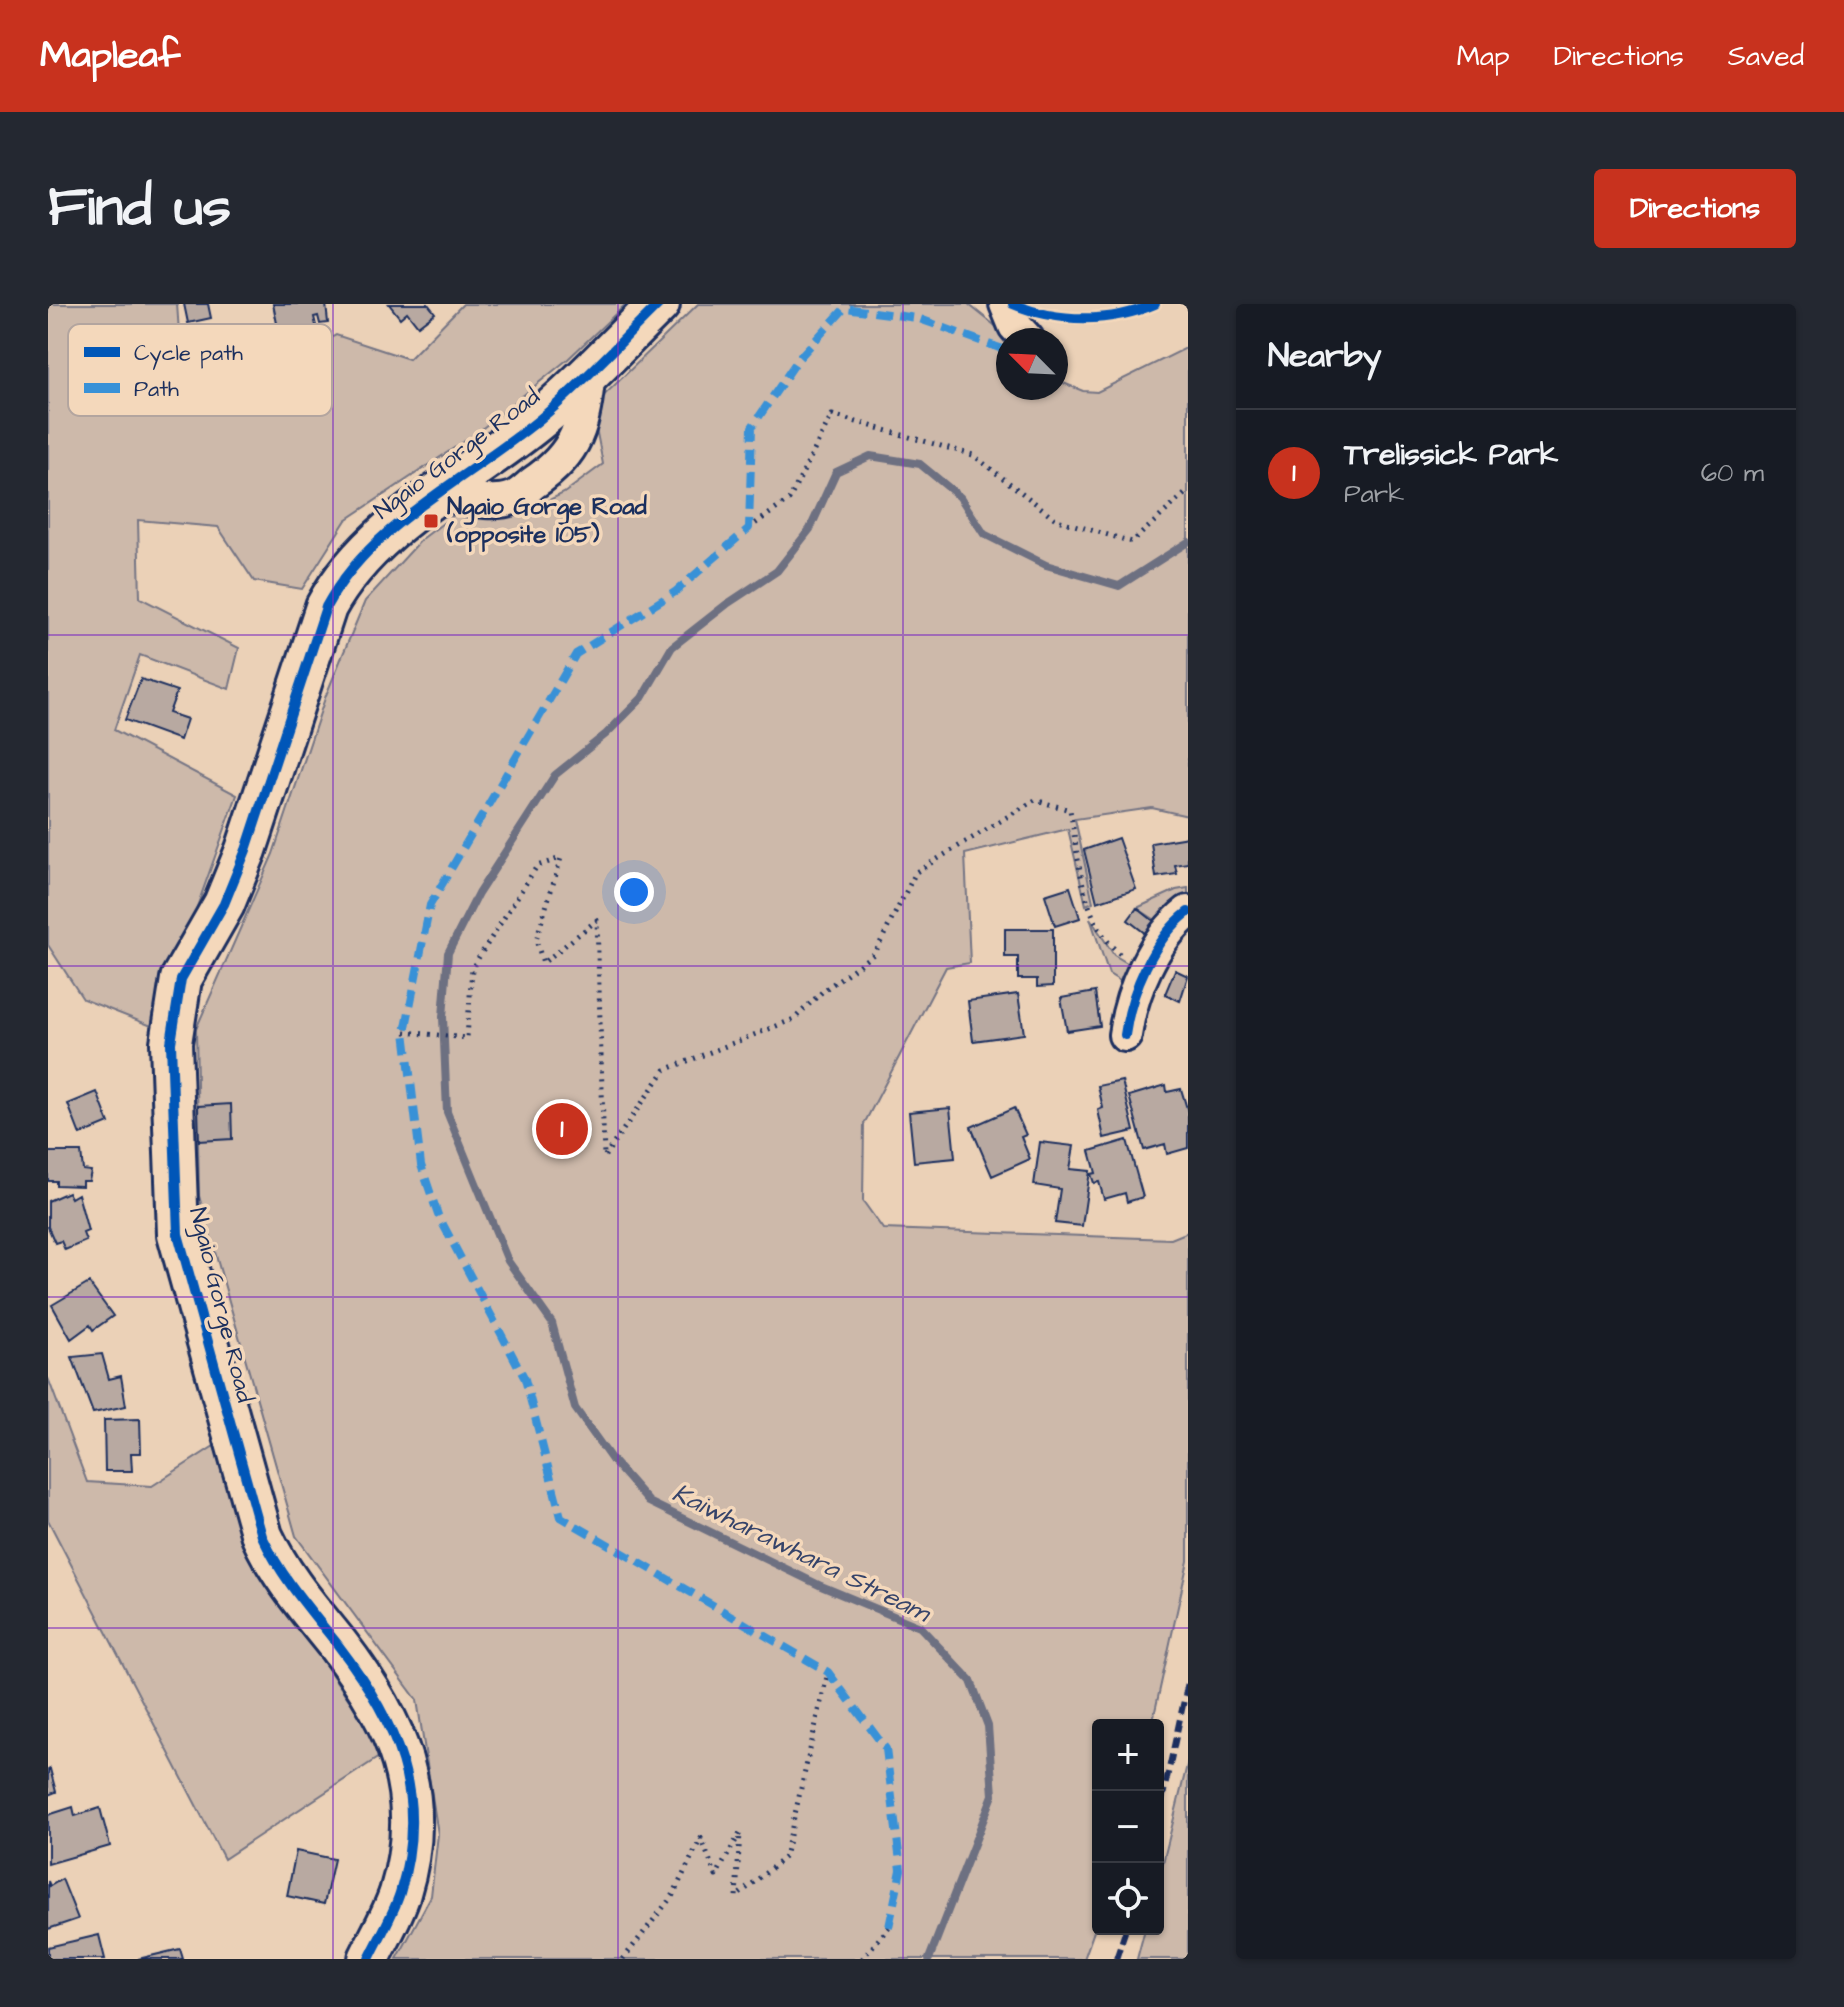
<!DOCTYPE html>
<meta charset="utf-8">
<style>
body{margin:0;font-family:"Architects Daughter",sans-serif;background:#242831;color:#f1f3f6}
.controls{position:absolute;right:24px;bottom:24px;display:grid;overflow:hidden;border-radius:8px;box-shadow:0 2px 6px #0004}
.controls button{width:72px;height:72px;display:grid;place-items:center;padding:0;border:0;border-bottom:2px solid #363941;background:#171b24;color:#f1f3f6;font:40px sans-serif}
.compass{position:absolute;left:948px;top:24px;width:72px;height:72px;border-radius:50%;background:#171b24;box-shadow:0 2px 6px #0004;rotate:294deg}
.you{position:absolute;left:586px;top:588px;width:28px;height:28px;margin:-20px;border:6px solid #fff;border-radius:50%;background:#1a73e8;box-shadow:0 0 0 12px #1a73e833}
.badge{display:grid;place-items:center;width:52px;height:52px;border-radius:50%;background:#c8321e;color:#fff;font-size:26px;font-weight:700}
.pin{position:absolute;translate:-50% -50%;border:4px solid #fff;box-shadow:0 2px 8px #0006}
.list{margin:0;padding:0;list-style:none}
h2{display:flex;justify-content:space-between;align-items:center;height:104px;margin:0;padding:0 32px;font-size:34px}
h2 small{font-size:26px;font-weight:400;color:#9ea1a6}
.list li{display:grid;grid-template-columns:52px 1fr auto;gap:24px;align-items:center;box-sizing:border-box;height:128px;padding:0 32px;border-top:2px solid #363941}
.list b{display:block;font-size:30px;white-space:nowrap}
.list p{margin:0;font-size:26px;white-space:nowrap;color:#9ea1a6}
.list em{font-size:26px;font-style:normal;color:#9ea1a6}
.icon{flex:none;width:44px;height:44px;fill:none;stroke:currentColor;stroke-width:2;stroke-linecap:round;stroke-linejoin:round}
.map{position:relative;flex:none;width:1140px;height:1655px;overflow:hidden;border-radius:8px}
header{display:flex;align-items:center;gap:48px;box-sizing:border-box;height:112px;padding:0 40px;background:#c8321e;color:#fff}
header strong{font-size:38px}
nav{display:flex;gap:44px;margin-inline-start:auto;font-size:28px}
.intro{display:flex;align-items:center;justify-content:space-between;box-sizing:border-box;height:192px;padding:0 48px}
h1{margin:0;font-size:56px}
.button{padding:20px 36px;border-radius:8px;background:#c8321e;color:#fff;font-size:28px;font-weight:700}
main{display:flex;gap:48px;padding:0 48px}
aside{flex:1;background:#171b24;border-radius:8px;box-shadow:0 2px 6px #0004}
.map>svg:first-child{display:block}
</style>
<header>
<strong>Mapleaf</strong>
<nav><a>Map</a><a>Directions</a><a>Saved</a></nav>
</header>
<div class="intro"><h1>Find us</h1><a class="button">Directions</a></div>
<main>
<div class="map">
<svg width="1140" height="1655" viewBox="0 0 1140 1655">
<rect width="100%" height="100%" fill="#ebd1b7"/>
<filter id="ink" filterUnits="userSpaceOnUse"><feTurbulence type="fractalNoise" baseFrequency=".0125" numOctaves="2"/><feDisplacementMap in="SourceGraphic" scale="16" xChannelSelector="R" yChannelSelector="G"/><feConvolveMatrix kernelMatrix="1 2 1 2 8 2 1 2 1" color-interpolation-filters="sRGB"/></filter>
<g filter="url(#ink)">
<path fill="#cdb9aa" stroke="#747484" stroke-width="2" d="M0 0H129L131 28 206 39 227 64 288 31 361 55 415 0H578L520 55 430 128 298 216 254 285 206 277 170 223 90 216 92 294 191 344 181 385 92 351 66 426 189 491 106 723 35 695 0 641Z
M650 0H920L965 36H960V84H1008V76L1035 87 1049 88 1140 43V512L1104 504 1027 515 1045 598 1038 601 1020 525 917 550 922 659 898 663 816 820 815 897 835 925 1123 935 1140 928V1257L1104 1421H1050V1616L1036 1655H349L383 1592 390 1530 369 1396 248 1232 151 892 148 725 225 550 278 391 317 297 374 235 415 204 478 207 516 189 555 160 544 103Z
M1140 584V596L1112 619 1089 604 1128 586Z
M1042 614 1066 651 1084 662 1080 682 1061 670Z
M0 1074 39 1178 104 1182 166 1142 215 1269 337 1449 176 1555 0 1216Z
M1140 1457V1655H1089L1097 1625H1110V1579Z"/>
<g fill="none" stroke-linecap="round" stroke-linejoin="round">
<path stroke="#6d6f81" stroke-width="8" d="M881 1655 945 1491 940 1422 923 1377 872 1323 773 1282 601 1198 564 1156 527 1104 504 1019 460 957 399 808 395 713 400 649 430 590 507 471 558 430 594 394 624 343 679 300 729 267 762 225 788 168 822 152 872 160 912 193 936 230 998 261 1071 282 1140 238"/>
</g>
<path fill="#b8a9a1" stroke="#1b2f5e" stroke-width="2" d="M136 0H160L163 14 140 19Z
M225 0H278L280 19 272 20 270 12 266 13 269 26 232 34Z
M341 0H380L387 9 370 22 359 8 352 14Z
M93 375 129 387 121 409 139 415 132 436 77 416Z
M1140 533V559L1127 561 1129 570 1108 573 1103 539Z
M1070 534 1088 585 1049 598 1036 546Z
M1022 583 1032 614 1007 622 997 591Z
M1089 604 1107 618 1098 630 1080 616Z
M957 625H1005V682L989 683V675H970V653H957Z
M1127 666 1140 672 1132 697 1117 690Z
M1047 688 1052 722 1019 727 1013 694Z
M970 690 976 730 925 737 920 697Z
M1074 777 1086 827 1056 834 1050 806 1055 804 1050 782Z
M1118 781 1119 788 1133 785 1140 808V844L1119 850 1117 840 1096 846 1081 792Z
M49 788 61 819 32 831 20 800Z
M183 800 184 835 151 837 150 802Z
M902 804 907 854 866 858 861 808Z
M966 804 978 831 973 833 982 855 944 872 923 823Z
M1079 836 1095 893 1079 898 1077 889 1056 895 1051 878 1046 879 1043 870 1048 869 1042 847Z
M992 838 1026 842 1022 865 1042 867 1034 922 1007 919 1012 885 986 881Z
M0 848H33L35 866 43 867 41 877H34V882L8 881V877H0Z
M20 888 23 894 30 890 40 927 35 929 38 937 17 946 13 937 7 939 0 923V897Z
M41 979 65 1012 45 1026 42 1021 23 1035 4 1001Z
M54 1050 61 1075 73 1072 78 1102 45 1109 24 1053Z
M92 1115 93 1149H83L84 1167H57L56 1116Z
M2 1465 8 1488 0 1491V1466Z
M25 1503 27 1512 52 1504 62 1542 0 1560V1511Z
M248 1547 286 1555 276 1600 239 1592Z
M14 1575 30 1615 0 1625V1577L2 1582Z
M51 1631 57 1655H0V1643Z
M132 1645 135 1655H90Z"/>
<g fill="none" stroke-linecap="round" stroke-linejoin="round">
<defs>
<path id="minor" d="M958 0 967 22 979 35
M391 190C413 193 444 202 465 194 472 191 479 184 485 179 531 148 535 121 541 69
M1077 731C1083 688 1105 635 1140 608"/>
<path id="major" d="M321 1655C331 1634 345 1611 352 1589 382 1491 349 1418 290 1341 262 1306 233 1273 214 1232L130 930 123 739 133 675 176 600 198 546 278 303C324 218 420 175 492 115 534 80 572 38 611 0"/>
</defs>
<use href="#minor" stroke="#1b2f5e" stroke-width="38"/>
<use href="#major" stroke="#1b2f5e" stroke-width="46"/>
<path stroke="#1b2f5e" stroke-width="5" stroke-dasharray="2 6" stroke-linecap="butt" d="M701 224 741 196 784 111 925 151 1009 216 1084 238 1140 187
M357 728 419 734 424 664 489 562 513 554 488 636 495 659 549 616 556 853 617 766 746 715 775 687 827 649 868 568 987 496 1022 506C1031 554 1033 617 1072 650
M575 1655 625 1591 653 1534 668 1572 692 1529 688 1593 737 1553 780 1368
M814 1655 841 1623"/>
<use href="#minor" stroke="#f4d8bb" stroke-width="32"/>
<use href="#major" stroke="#f4d8bb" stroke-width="40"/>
<path stroke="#1b2f5e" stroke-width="6" stroke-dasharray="12 6" stroke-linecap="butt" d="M1110 1515 1140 1378
M1068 1655 1078 1625"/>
<path stroke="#3891d7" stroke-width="8" stroke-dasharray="16 8" stroke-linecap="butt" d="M841 1623 853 1566 838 1445 780 1368 513 1213 477 1075 390 911 373 861 357 728 382 601 528 350 627 288 701 224 704 123 751 54 797 4 869 14 960 47"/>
<defs>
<path id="cycleway" d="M965 0C1010 19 1063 19 1107 0
M1077 731C1083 688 1105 635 1140 608
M321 1655C331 1634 345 1611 352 1589 382 1491 349 1418 290 1341 262 1306 233 1273 214 1232L130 930 123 739 133 675 176 600 198 546 278 303C324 218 420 175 492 115 534 80 572 38 611 0"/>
</defs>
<use href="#cycleway" stroke="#f4d8bb" stroke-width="15"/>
<use href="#cycleway" stroke="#0057b8" stroke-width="10"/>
</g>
</g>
<path fill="none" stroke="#7b2cbf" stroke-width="2" stroke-opacity="0.55" d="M285 0V1655M570 0V1655M855 0V1655M0 331H1140M0 662H1140M0 993H1140M0 1324H1140"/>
<rect fill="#c8321e" stroke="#f4d8bb" stroke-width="3" x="375" y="209" width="16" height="16" rx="4"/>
<g text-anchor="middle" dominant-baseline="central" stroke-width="7" stroke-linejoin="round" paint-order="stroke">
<g font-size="24" fill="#1b2f5e" stroke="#f4d8bb">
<text transform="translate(409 150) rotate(-37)">Ngaio Gorge Road</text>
<text transform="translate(173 1001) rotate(76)">Ngaio Gorge Road</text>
</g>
<g font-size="24" font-weight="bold" fill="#1b2f5e" stroke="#f4d8bb" text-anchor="start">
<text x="399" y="203">Ngaio Gorge Road<tspan x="399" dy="28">(opposite 105)</tspan></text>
</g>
<g font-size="26" font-style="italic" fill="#36446a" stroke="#f4d8bb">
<text transform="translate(753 1249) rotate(26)">Kaiwharawhara Stream</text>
</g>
</g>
<rect x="20" y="20" width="264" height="92" rx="12" fill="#f4d8bb" stroke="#b3a59f" stroke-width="2"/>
<rect x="36" y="43" width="36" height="10" fill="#0057b8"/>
<rect x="36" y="79" width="36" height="10" fill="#3891d7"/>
<g font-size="22" fill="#1b2f5e">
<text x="86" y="56">Cycle path</text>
<text x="86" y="92">Path</text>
</g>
</svg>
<div class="controls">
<button>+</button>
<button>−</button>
<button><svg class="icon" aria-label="locate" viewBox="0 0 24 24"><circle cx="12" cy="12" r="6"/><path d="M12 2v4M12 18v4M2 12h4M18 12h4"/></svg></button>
</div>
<svg class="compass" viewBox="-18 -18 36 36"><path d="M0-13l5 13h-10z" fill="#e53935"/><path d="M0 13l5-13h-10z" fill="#9ea1a6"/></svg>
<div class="you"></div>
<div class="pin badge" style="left:514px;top:825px">1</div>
</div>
<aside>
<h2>Nearby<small></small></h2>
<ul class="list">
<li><span class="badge">1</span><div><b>Trelissick Park</b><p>Park</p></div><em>60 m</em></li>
</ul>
</aside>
</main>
